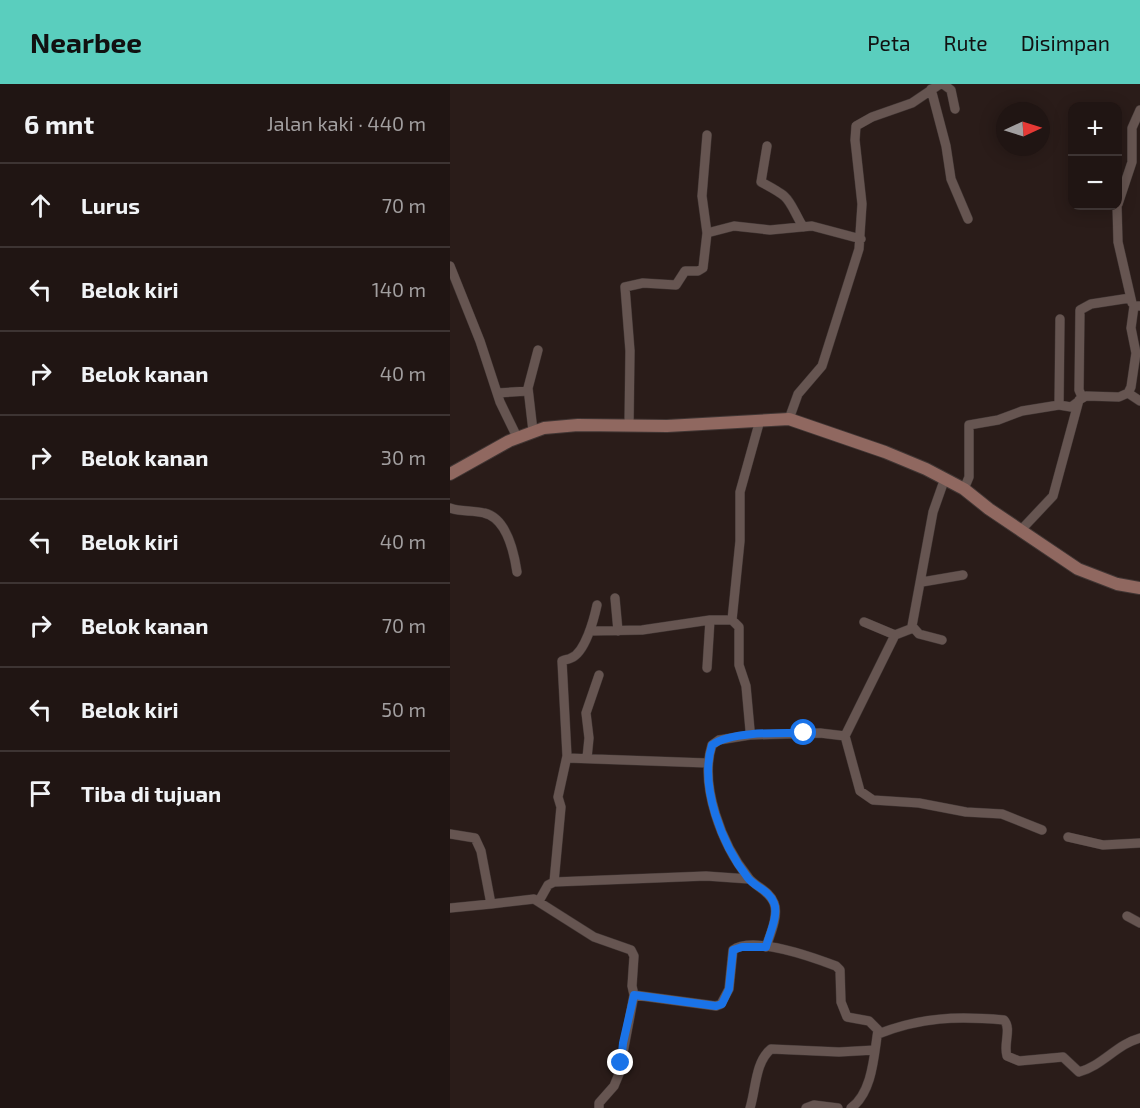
<!DOCTYPE html>
<html lang="id">
<meta charset="utf-8">
<style>
body{margin:0;font-family:"Exo 2",sans-serif;background:#2d2221;color:#f1f3f6}
.controls{position:absolute;right:18px;top:18px;display:grid;overflow:hidden;border-radius:12px;box-shadow:0 3px 15px #0003}
.controls button{width:54px;height:54px;display:grid;place-items:center;padding:0;border:0;border-bottom:2px solid #3d3433;background:#201513;color:#f1f3f6;font:30px sans-serif}
.compass{position:absolute;left:546px;top:18px;width:54px;height:54px;border-radius:50%;background:#201513;box-shadow:0 3px 15px #0003;rotate:86deg}
.stop{position:absolute;width:18px;height:18px;margin:-14px;border:4px solid #1a73e8;border-radius:50%;background:#fff}
.stop.end{background:#1a73e8;border-color:#fff;box-shadow:0 2px 6px #0008}
.list{margin:0;padding:0;list-style:none}
h2{display:flex;justify-content:space-between;align-items:center;height:78px;margin:0;padding:0 24px;font-size:26px}
h2 small{font-size:20px;font-weight:400;color:#a29fa0}
.list li{display:grid;grid-template-columns:39px 1fr auto;gap:18px;align-items:center;box-sizing:border-box;height:84px;padding:0 24px;border-top:2px solid #3d3433}
.list b{display:block;font-size:22px;white-space:nowrap}
.list em{font-size:20px;font-style:normal;color:#a29fa0}
.icon{flex:none;width:33px;height:33px;fill:none;stroke:currentColor;stroke-width:2;stroke-linecap:round;stroke-linejoin:round}
.map{position:relative;flex:none;width:690px;height:1024px;overflow:hidden}
header{display:flex;align-items:center;gap:36px;box-sizing:border-box;height:84px;padding:0 30px;background:#5acebe;color:#111}
header strong{font-size:28px}
nav{display:flex;gap:33px;margin-inline-start:auto;font-size:21px}
main{display:flex}
aside{flex:1;background:#201513}
.map>svg:first-child{display:block}
</style>
<header>
<strong>Nearbee</strong>
<nav><a>Peta</a><a>Rute</a><a>Disimpan</a></nav>
</header>
<main>
<aside>
<h2>6 mnt<small>Jalan kaki · 440 m</small></h2>
<ul class="list">
<li><svg class="icon" aria-label="ahead" viewBox="0 0 24 24"><path d="M12 20V5M6 11l6-6 6 6"/></svg><div><b>Lurus</b></div><em>70 m</em></li>
<li><svg class="icon" aria-label="left" viewBox="0 0 24 24"><path d="M17 20v-9H6M10 6l-5 5 5 5"/></svg><div><b>Belok kiri</b></div><em>140 m</em></li>
<li><svg class="icon" aria-label="right" viewBox="0 0 24 24"><path d="M7 20v-9h11M14 6l5 5-5 5"/></svg><div><b>Belok kanan</b></div><em>40 m</em></li>
<li><svg class="icon" aria-label="right" viewBox="0 0 24 24"><path d="M7 20v-9h11M14 6l5 5-5 5"/></svg><div><b>Belok kanan</b></div><em>30 m</em></li>
<li><svg class="icon" aria-label="left" viewBox="0 0 24 24"><path d="M17 20v-9H6M10 6l-5 5 5 5"/></svg><div><b>Belok kiri</b></div><em>40 m</em></li>
<li><svg class="icon" aria-label="right" viewBox="0 0 24 24"><path d="M7 20v-9h11M14 6l5 5-5 5"/></svg><div><b>Belok kanan</b></div><em>70 m</em></li>
<li><svg class="icon" aria-label="left" viewBox="0 0 24 24"><path d="M17 20v-9H6M10 6l-5 5 5 5"/></svg><div><b>Belok kiri</b></div><em>50 m</em></li>
<li><svg class="icon" aria-label="arrive" viewBox="0 0 24 24"><path d="M6 21V4h12l-3 4 3 4H6"/></svg><div><b>Tiba di tujuan</b></div></li>
</ul>
</aside>
<div class="map">
<svg width="690" height="1024" viewBox="0 0 690 1024">
<rect width="100%" height="100%" fill="#2a1c19"/>
<g fill="none" stroke-linecap="round" stroke-linejoin="round">
<defs>
<path id="street" d="M493 0 501 6 505 25
M481 5 496 62 501 95 518 135
M257 51 252 112 257 149
M317 62 311 98C343 115 336 113 353 143
M668 120 682 78V44L690 26
M667 122 668 158 682 219
M0 182 30 257 50 318 67 353
M610 235 609 321 621 323 629 317
M47 309 78 307
M678 309 690 317
M632 313 629 306 630 226 641 220 680 214
M339 335 348 310 372 282 409 165 412 120 405 56 406 42 422 33 462 19 490 0
M179 341 180 267 175 203 193 199 226 201 235 187H248L253 184 257 149 284 142 320 146 362 142 411 155
M83 347 78 304 88 266
M514 405 519 393V341L548 336 572 327 609 321
M0 424C11 428 22 426 34 429 57 434 64 468 67 488
M571 446 603 412 629 316 636 312 669 313 678 309 681 303 686 269 681 244 684 222H690
M472 498 513 491
M165 514 168 547
M260 536H282L289 543V581L296 602 300 646V651L269 656 262 661C249 701 272 761 298 793 305 803 319 806 324 819 329 831 320 851 316 863
M282 536 290 457V408L310 336
M414 538 445 551 463 544
M140 547 192 546 260 536 257 584
M492 556 469 550 462 542 483 428 495 394
M300 651 370 649 395 652 410 707 423 716 469 719 516 728 552 730 592 746
M395 652 445 551
M117 674 257 679
M137 674 139 654 136 629 149 591
M0 750 25 754 31 767 41 820 84 815 144 853 181 866 184 872 182 902 184 911 169 990 164 1002 149 1019V1024
M618 753 653 761 690 759
M104 798 111 723 108 713 117 672 112 577C115 575 118 576 121 574 135 569 144 535 147 521
M89 817 98 801 104 798 256 792 299 795
M0 824 41 820
M677 832 690 839
M184 911 266 922 271 920 279 905 283 866C302 851 365 874 386 882L390 886 391 918 397 933 419 937 428 946C424 970 423 1008 401 1024
M428 950C472 933 506 932 554 936 562 945 553 960 557 972L569 977 613 973 629 988C652 982 667 960 690 954
M300 1024C306 1005 305 978 321 965L389 968 425 966
M356 1024 364 1021 388 1024"/>
<path id="secondary" d="M0 390 59 357 94 344 128 341 217 342 339 335 435 368 476 385 514 405 539 425 628 485 667 500 690 504"/>
</defs>
<use href="#street" stroke="#413634" stroke-width="10"/>
<use href="#secondary" stroke="#413634" stroke-width="14"/>
<use href="#street" stroke="#665551" stroke-width="9"/>
<use href="#secondary" stroke="#906860" stroke-width="12"/>
</g>
<g fill="none" stroke-linecap="round" stroke-linejoin="round">
<path stroke="#1a73e8" stroke-width="8" d="M171 979 173 959 184 911 266 922 272 920 279 905 283 866 292 863H316C319 851 329 831 324 819 319 806 305 803 298 794 272 761 249 702 262 661 281 647 330 649 354 649"/>
</g>
</svg>
<div class="controls">
<button>+</button>
<button>−</button>
</div>
<svg class="compass" viewBox="-18 -18 36 36"><path d="M0-13l5 13h-10z" fill="#e53935"/><path d="M0 13l5-13h-10z" fill="#a29fa0"/></svg>
<div class="stop" style="left:354px;top:649px"></div>
<div class="stop end" style="left:171px;top:979px"></div>
</div>
</main>
